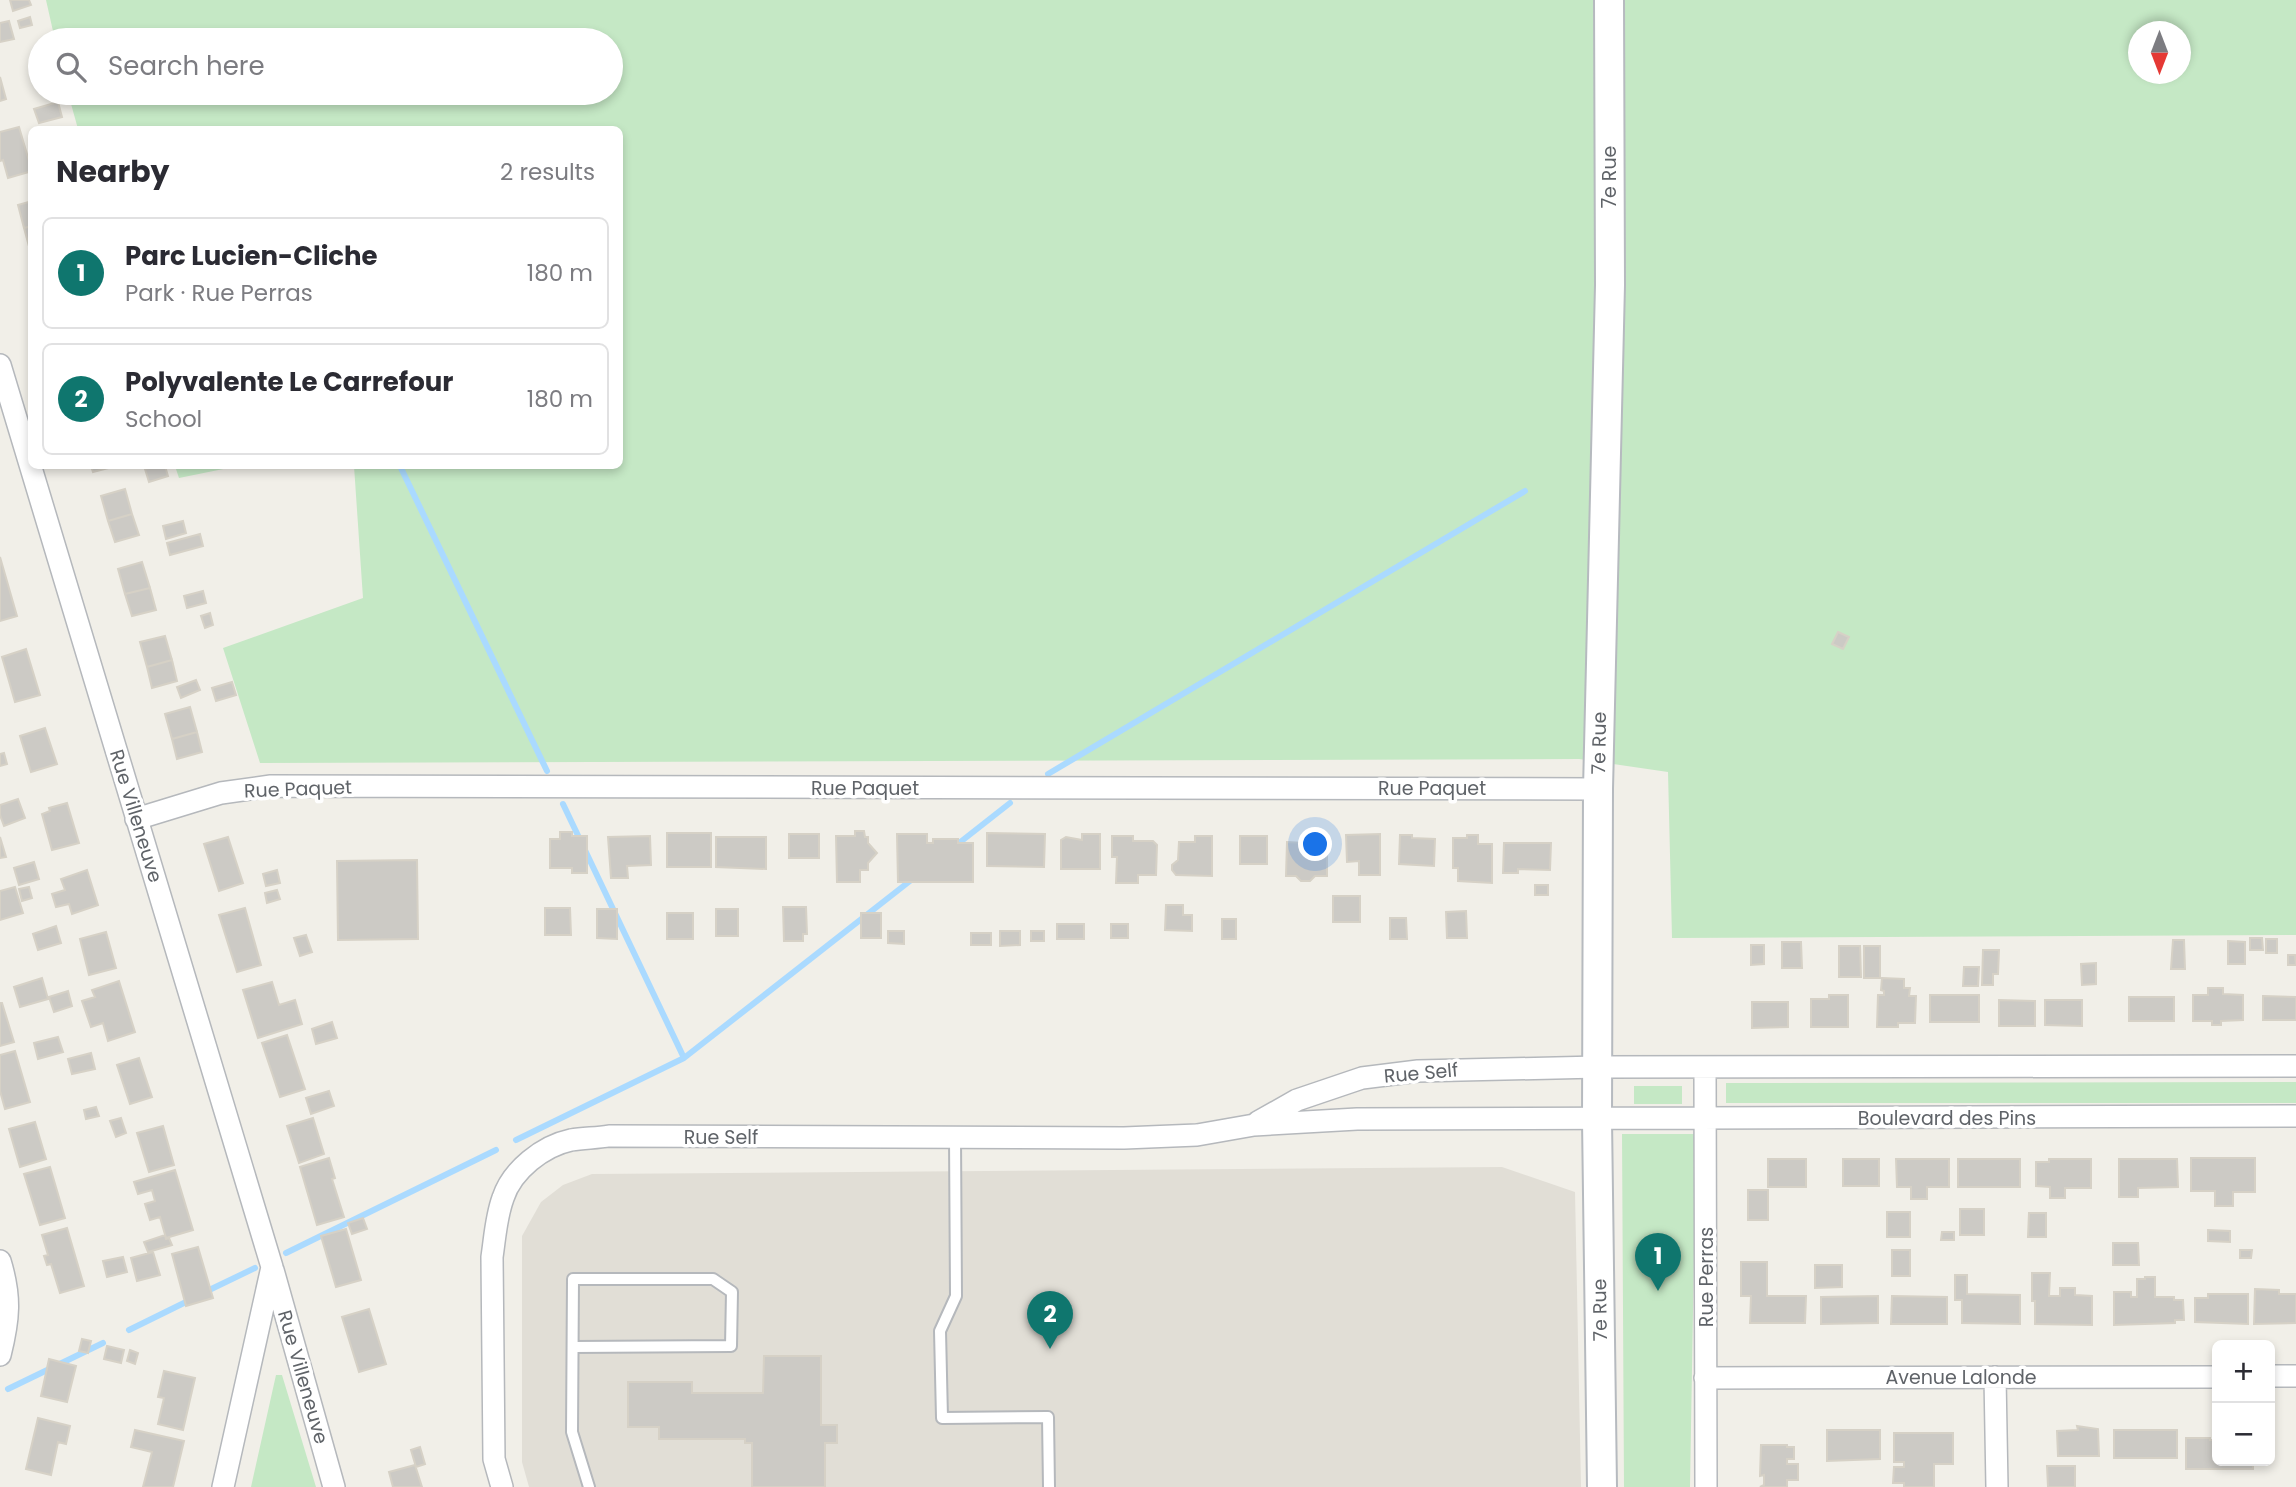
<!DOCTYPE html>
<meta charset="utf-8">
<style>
body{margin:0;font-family:Poppins,sans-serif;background:#f2f2f3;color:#2b2b33}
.controls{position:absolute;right:21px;bottom:21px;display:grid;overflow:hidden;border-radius:10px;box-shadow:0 4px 10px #0003}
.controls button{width:63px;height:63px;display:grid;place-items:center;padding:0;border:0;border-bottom:2px solid #e1e1e2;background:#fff;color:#2b2b33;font:35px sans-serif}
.compass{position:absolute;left:2128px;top:21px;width:63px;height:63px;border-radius:50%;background:#fff;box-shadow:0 4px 10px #0003;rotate:180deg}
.you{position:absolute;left:1316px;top:845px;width:24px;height:24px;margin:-18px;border:5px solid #fff;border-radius:50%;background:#1a73e8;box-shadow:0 0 0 10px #1a73e833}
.badge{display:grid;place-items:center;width:46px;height:46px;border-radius:50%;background:#0f766e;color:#fff;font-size:23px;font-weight:700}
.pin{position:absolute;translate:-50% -58px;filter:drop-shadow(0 2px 4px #0008)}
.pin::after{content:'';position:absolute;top:37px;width:24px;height:21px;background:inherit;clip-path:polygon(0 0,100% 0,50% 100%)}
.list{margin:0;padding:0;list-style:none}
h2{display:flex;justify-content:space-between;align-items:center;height:91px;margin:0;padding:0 28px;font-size:30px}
h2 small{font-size:23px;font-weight:400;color:#7c7c81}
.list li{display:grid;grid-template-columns:46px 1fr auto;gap:21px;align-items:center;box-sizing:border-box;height:112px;margin:0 14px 14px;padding:0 14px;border:2px solid #e1e1e2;border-radius:10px}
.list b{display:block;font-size:26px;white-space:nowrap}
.list p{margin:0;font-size:23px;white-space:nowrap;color:#7c7c81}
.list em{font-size:23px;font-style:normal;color:#7c7c81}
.icon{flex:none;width:38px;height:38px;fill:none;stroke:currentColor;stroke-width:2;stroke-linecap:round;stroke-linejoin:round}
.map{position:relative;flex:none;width:2296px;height:1487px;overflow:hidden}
.search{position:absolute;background:#fff;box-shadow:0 4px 10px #0003;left:28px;top:28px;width:595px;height:77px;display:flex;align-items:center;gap:18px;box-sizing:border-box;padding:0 24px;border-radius:38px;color:#7c7c81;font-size:26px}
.panel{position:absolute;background:#fff;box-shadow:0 4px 10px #0003;left:28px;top:126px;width:595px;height:343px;border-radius:10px}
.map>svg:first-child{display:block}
</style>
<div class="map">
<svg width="2296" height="1487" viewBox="0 0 2296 1487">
<rect width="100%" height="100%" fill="#f1efe8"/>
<path fill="#e1ded6" d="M1502 1167 1575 1192 1581 1487H529L522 1462V1236L541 1202 563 1185 592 1174Z"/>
<path fill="#c5e8c5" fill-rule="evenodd" d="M46 0H2296V935L1672 938 1668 772 1579 759 260 763 223 648 363 598 354 466H620V130L78 129 68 93H611V40H55ZM2138 32H2180V74H2138Z
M175 466H238L179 478Z
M2296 1082V1103H1726V1083Z
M1634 1086H1682V1104H1634Z
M1622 1134H1696L1690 1487H1624Z
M276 1375H282L316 1487H251Z"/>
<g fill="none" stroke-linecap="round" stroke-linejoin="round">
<path stroke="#aadaff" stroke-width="6" d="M400 466 547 771
M1048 774 1525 491
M563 804 684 1058
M954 847 1010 803
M516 1140 684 1058 915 877
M286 1253 496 1150
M203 1293 255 1268
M129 1330 190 1300
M8 1389 103 1343"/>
</g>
<path fill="#cccac5" stroke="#d6d1c6" stroke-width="2" d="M10 0H29L31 5 13 11Z
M30 17 32 25 20 28 18 21Z
M9 21 14 39 0 42V23Z
M40 68V81L36 82 33 70Z
M0 77 6 99 0 101Z
M58 102 62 117 39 123 34 109Z
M19 127 32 171 8 178 3 160 0 161V132Z
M32 201V226L24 228 18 205Z
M32 226V249L30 250 24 228Z
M91 466H116L93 472Z
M157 466H165L168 476 149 482 145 469Z
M125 489 132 514 108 521 101 496Z
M132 514 139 535 115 542 108 521Z
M183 521 186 533 166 539 163 526Z
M200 534 203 546 170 555 167 543Z
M0 557 17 616 0 621Z
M142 562 150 588 125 594 118 569Z
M150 588 156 610 132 616 125 594Z
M203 591 206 603 187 608 184 596Z
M210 613 213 625 205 628 201 616Z
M1838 632 1849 637 1843 649 1832 644Z
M165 636 172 660 147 667 140 642Z
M26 649 40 695 15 702 2 657Z
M172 660 177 681 152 688 147 667Z
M196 680 200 690 181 698 177 687Z
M232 682 236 695 216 701 212 688Z
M190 707 197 732 172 739 165 714Z
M45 728 57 764 31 772 20 736Z
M197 732 202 752 177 759 172 739Z
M4 753 7 764 0 766V754Z
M18 799 25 818 4 826 0 815V805Z
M67 803 79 843 52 850 42 814 50 811 49 808Z
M855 831H864L865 837H868V843L877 853 868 863V870H860V882H837L836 836H855Z
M560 832H572V836H587V873H572V868H550V839H560Z
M667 833H711V867H667Z
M987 833 1045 834 1044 867 987 866Z
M789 834H819V858H789Z
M897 834H927V843H933V839H958V843H973V882H898Z
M1082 834H1100V869H1061V840L1066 837 1082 840Z
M1380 834V875H1359V861L1347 862 1346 835Z
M1400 835H1412V838L1435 839 1434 866 1399 864Z
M1467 835H1478V844H1492V883L1458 881V868H1453V838H1467Z
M650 836 651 865 627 866 628 878H611L608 837Z
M1112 836H1133V841H1153L1157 845 1156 875H1138V883H1116L1117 857H1112Z
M1195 836H1212V876L1176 875 1172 870V865L1178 860 1179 842H1195Z
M1240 836H1267V864H1240Z
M0 837 6 857 0 858Z
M228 837 243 883 219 891 204 844Z
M716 837H766V869L716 867Z
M1305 837 1327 838V876H1315L1310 881H1301L1296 876H1286L1287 842 1305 843Z
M1504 843H1551L1550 870 1518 869V873H1503Z
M417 860 418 939 338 940 337 861Z
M34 862 39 879 19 885 14 868Z
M87 870 98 905 72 914 69 904 56 907 52 894 65 890 61 879Z
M277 870 280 883 266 886 263 874Z
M1535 885H1548V895H1535Z
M15 887 23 913 0 920V891Z
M29 887 32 898 22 901 19 889Z
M277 890 280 899 267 903 265 893Z
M1333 896H1360V922H1333Z
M1166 905H1183V915H1192V931L1165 930Z
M783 907H806L807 934H803V941H784Z
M245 908 261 965 237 972 219 915Z
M545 908H570L571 935H545Z
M597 909H617V939L597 938Z
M716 909H738V936H716Z
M1466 911 1467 938H1447L1446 912Z
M667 913H693V939H667Z
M861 913H881V938H861Z
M1390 918H1406L1407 939H1390Z
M1222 919H1236V939H1222Z
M1057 924H1084V939H1057Z
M1111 924H1128V938H1111Z
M56 926 61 943 38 950 33 934Z
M888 931H904V944L888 943Z
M1000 931H1020V945L1000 946Z
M1031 931H1044V941H1031Z
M106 932 116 968 89 975 80 939Z
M971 933H991V945H971Z
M306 935 312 952 300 956 294 938Z
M2250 938H2262L2263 950H2250Z
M2266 939H2277V953H2266Z
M2173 940H2184L2185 969H2171Z
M2228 941 2245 942V964H2228Z
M1782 942H1801L1802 968H1782Z
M1751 945H1764V964L1751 965Z
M1839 946H1860L1861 977H1839Z
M1864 946H1880V978H1864Z
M1983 950H1999L1998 974H1993V985H1982Z
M2288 955H2295L2296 965H2288Z
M2096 963V984L2082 985 2081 964Z
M1964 967H1979L1978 986H1963Z
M42 978 48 999 20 1007 14 987Z
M1882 978 1904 979V988H1910L1909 996H1916L1915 1023H1898V1027H1877L1878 995H1884V991L1881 990Z
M119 981 135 1032 108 1041 103 1023 91 1027 82 1001 95 997 92 990Z
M272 982 279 1005 295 1000 302 1024 258 1038 243 990Z
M2208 988H2223V994L2243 995V1020L2221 1021V1025H2212V1021H2193V995H2208Z
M68 991 72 1006 54 1012 49 997Z
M1829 995H1848V1027H1811V999H1829Z
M1930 995H1979V1022H1930Z
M2263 996 2296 997V1020H2263Z
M2129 997H2174V1021H2129Z
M1999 1000 2035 1001V1026H1999Z
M2045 1000H2082V1026L2045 1025Z
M1752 1002H1788V1027L1752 1028Z
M0 1003H2L14 1042 0 1046Z
M332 1022 337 1038 316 1044 312 1029Z
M287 1035 305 1089 280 1097 262 1043Z
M58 1037 63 1052 38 1059 34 1043Z
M15 1051 30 1102 5 1109 0 1091V1055Z
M91 1053 95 1069 72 1074 68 1059Z
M139 1058 152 1097 130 1104 117 1065Z
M329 1091 334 1106 311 1114 306 1098Z
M96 1107 99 1116 86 1119 84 1110Z
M121 1118 126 1133 116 1137 110 1121Z
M313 1118 324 1154 299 1163 287 1126Z
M35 1122 46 1159 20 1167 9 1129Z
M163 1126 174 1165 149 1172 137 1133Z
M329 1158 335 1178 332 1179 344 1217 317 1225 300 1167Z
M2191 1158H2255V1192H2233V1206H2215V1191H2191Z
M1768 1159H1806V1187H1768Z
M1843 1159H1879V1186H1843Z
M1896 1159H1949V1187H1927V1199H1911V1187H1897Z
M1958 1159H2020V1187H1958Z
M2049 1159H2091V1188H2065V1198H2050V1187L2036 1186V1162H2049Z
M2119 1159H2177L2178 1187 2138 1188V1197H2119Z
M50 1167 65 1218 40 1225 24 1174Z
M175 1170 193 1230 166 1238 160 1217 150 1220 145 1204 155 1201 152 1190 138 1194 134 1182Z
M1748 1190H1768V1220H1748Z
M1960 1209H1984V1235H1960Z
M1887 1212H1910V1237H1887Z
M2029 1213H2046V1237H2028Z
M363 1218 367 1229 352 1234 348 1223Z
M67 1228 84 1286 60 1293 51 1264 47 1265 44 1256 48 1255 42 1235Z
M346 1229 361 1280 336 1287 321 1236Z
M2208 1230 2230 1231V1242L2208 1241Z
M1942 1232H1954V1240H1941Z
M165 1235 166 1239 169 1238 172 1245 148 1252 144 1242Z
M2113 1243H2138L2139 1265H2113Z
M198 1247 213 1298 186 1306 172 1254Z
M1892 1250H1910V1276H1892Z
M2240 1250H2252L2251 1258H2240Z
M153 1252 160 1275 137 1281 131 1258Z
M123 1257 127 1272 107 1277 103 1261Z
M1741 1262H1767V1296H1806L1805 1323H1750L1751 1296H1741Z
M1815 1265H1842V1287L1815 1288Z
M2032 1273H2050L2049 1296H2060V1288H2075V1295L2092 1296V1325L2035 1324V1301H2032Z
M1955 1275H1967V1294L2020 1295V1324L1962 1323V1300H1955Z
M2145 1277H2155V1297H2174V1300H2183L2184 1320H2175V1323L2114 1325V1292H2131V1297H2137V1279H2145Z
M2255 1289 2279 1290V1294H2296V1323L2254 1324Z
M2208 1294H2248V1324L2195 1322V1298H2208Z
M1878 1296V1323L1821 1324V1297Z
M1892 1296 1947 1297V1324H1891Z
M369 1309 386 1364 359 1372 342 1317Z
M82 1339 91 1341 88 1353 79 1351Z
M107 1346 124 1350 121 1363 104 1359Z
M130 1350 138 1353 135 1364 127 1361Z
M764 1356H821V1425H837V1443H825V1487H752V1443H745V1439H659V1427H628V1382H692V1393H763Z
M49 1359 76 1366 67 1402 41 1396Z
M164 1371 195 1378 183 1430 158 1424 164 1398 158 1397Z
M38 1418 70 1426 66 1444 58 1442 51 1475 26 1469Z
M2077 1426 2098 1429 2099 1456H2058L2057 1431 2078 1430Z
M135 1430 184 1441 173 1487H143L152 1452 131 1447Z
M1827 1430H1880V1459L1827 1461Z
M2114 1430H2177V1458H2114Z
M1894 1433H1953V1464H1934V1487H1904V1483H1893L1894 1467H1904V1462H1894Z
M2186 1438H2210V1440H2217V1461H2253V1469H2186Z
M1761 1445H1787V1447H1794V1459H1787V1464H1798V1480H1787V1487H1760L1764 1485V1475L1760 1476Z
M420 1447 425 1464 416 1467 411 1450Z
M415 1465 422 1487H393L389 1472Z
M2047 1466H2075V1487H2048Z"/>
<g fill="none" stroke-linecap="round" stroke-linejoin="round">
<defs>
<path id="lane" d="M955 1137 956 1296 940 1331 942 1418 1048 1417 1049 1487
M573 1347 731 1346 732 1292 713 1279H573L572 1432 589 1487"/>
<path id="street" d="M0 365 272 1267 223 1487
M136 819 221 793 271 786 1598 789
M1705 1067 1706 1487
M1258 1122 1297 1100 1362 1078 1418 1071 1598 1067 2296 1066
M0 1261C11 1297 9 1319 0 1355
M273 1270 334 1487
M2270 1376H2296
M1995 1377 1997 1487
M1705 1378 2217 1377
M502 1487 494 1459 492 1257C495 1237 496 1217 503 1198 512 1170 543 1146 571 1140 584 1138 597 1138 609 1136L1124 1138 1197 1135 1254 1125 1357 1119 2296 1116"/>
<path id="secondary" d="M1602 1487 1597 1120 1598 789 1610 285 1609 0"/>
</defs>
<use href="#lane" stroke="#b5b8bc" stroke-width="14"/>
<use href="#street" stroke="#b5b8bc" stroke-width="24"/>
<use href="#secondary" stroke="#b6babf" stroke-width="32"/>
<use href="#lane" stroke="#fff" stroke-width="10"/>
<use href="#street" stroke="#fff" stroke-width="21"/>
<use href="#secondary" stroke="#fff" stroke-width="28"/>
</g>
<g text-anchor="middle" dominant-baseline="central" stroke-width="7" stroke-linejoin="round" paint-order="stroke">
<g font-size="19" fill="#5f6368" stroke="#fff">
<text transform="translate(1609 177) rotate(-90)">7e Rue</text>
<text transform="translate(1599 743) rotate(-89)">7e Rue</text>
<text x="865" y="788">Rue Paquet</text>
<text x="1432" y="788">Rue Paquet</text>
<text transform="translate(298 789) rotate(-2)">Rue Paquet</text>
<text transform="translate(136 816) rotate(73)">Rue Villeneuve</text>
<text transform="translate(1421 1073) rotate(-5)">Rue Self</text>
<text x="1947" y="1118">Boulevard des Pins</text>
<text x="721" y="1137">Rue Self</text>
<text transform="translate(1706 1277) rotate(-90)">Rue Perras</text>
<text transform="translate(1600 1310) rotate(-91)">7e Rue</text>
<text transform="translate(303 1377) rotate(74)">Rue Villeneuve</text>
<text x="1961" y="1377">Avenue Lalonde</text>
</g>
</g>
</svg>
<div class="controls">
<button>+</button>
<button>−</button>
</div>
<svg class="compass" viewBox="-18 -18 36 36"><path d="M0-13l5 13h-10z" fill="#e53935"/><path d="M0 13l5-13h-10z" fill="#7c7c81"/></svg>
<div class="you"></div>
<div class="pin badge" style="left:1658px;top:1291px">1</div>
<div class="pin badge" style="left:1050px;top:1349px">2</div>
<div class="search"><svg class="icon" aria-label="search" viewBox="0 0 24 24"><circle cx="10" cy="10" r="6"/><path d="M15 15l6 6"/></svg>Search here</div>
<section class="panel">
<h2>Nearby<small>2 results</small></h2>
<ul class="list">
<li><span class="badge">1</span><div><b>Parc Lucien-Cliche</b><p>Park · Rue Perras</p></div><em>180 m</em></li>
<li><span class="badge">2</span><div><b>Polyvalente Le Carrefour</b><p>School</p></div><em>180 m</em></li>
</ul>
</section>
</div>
